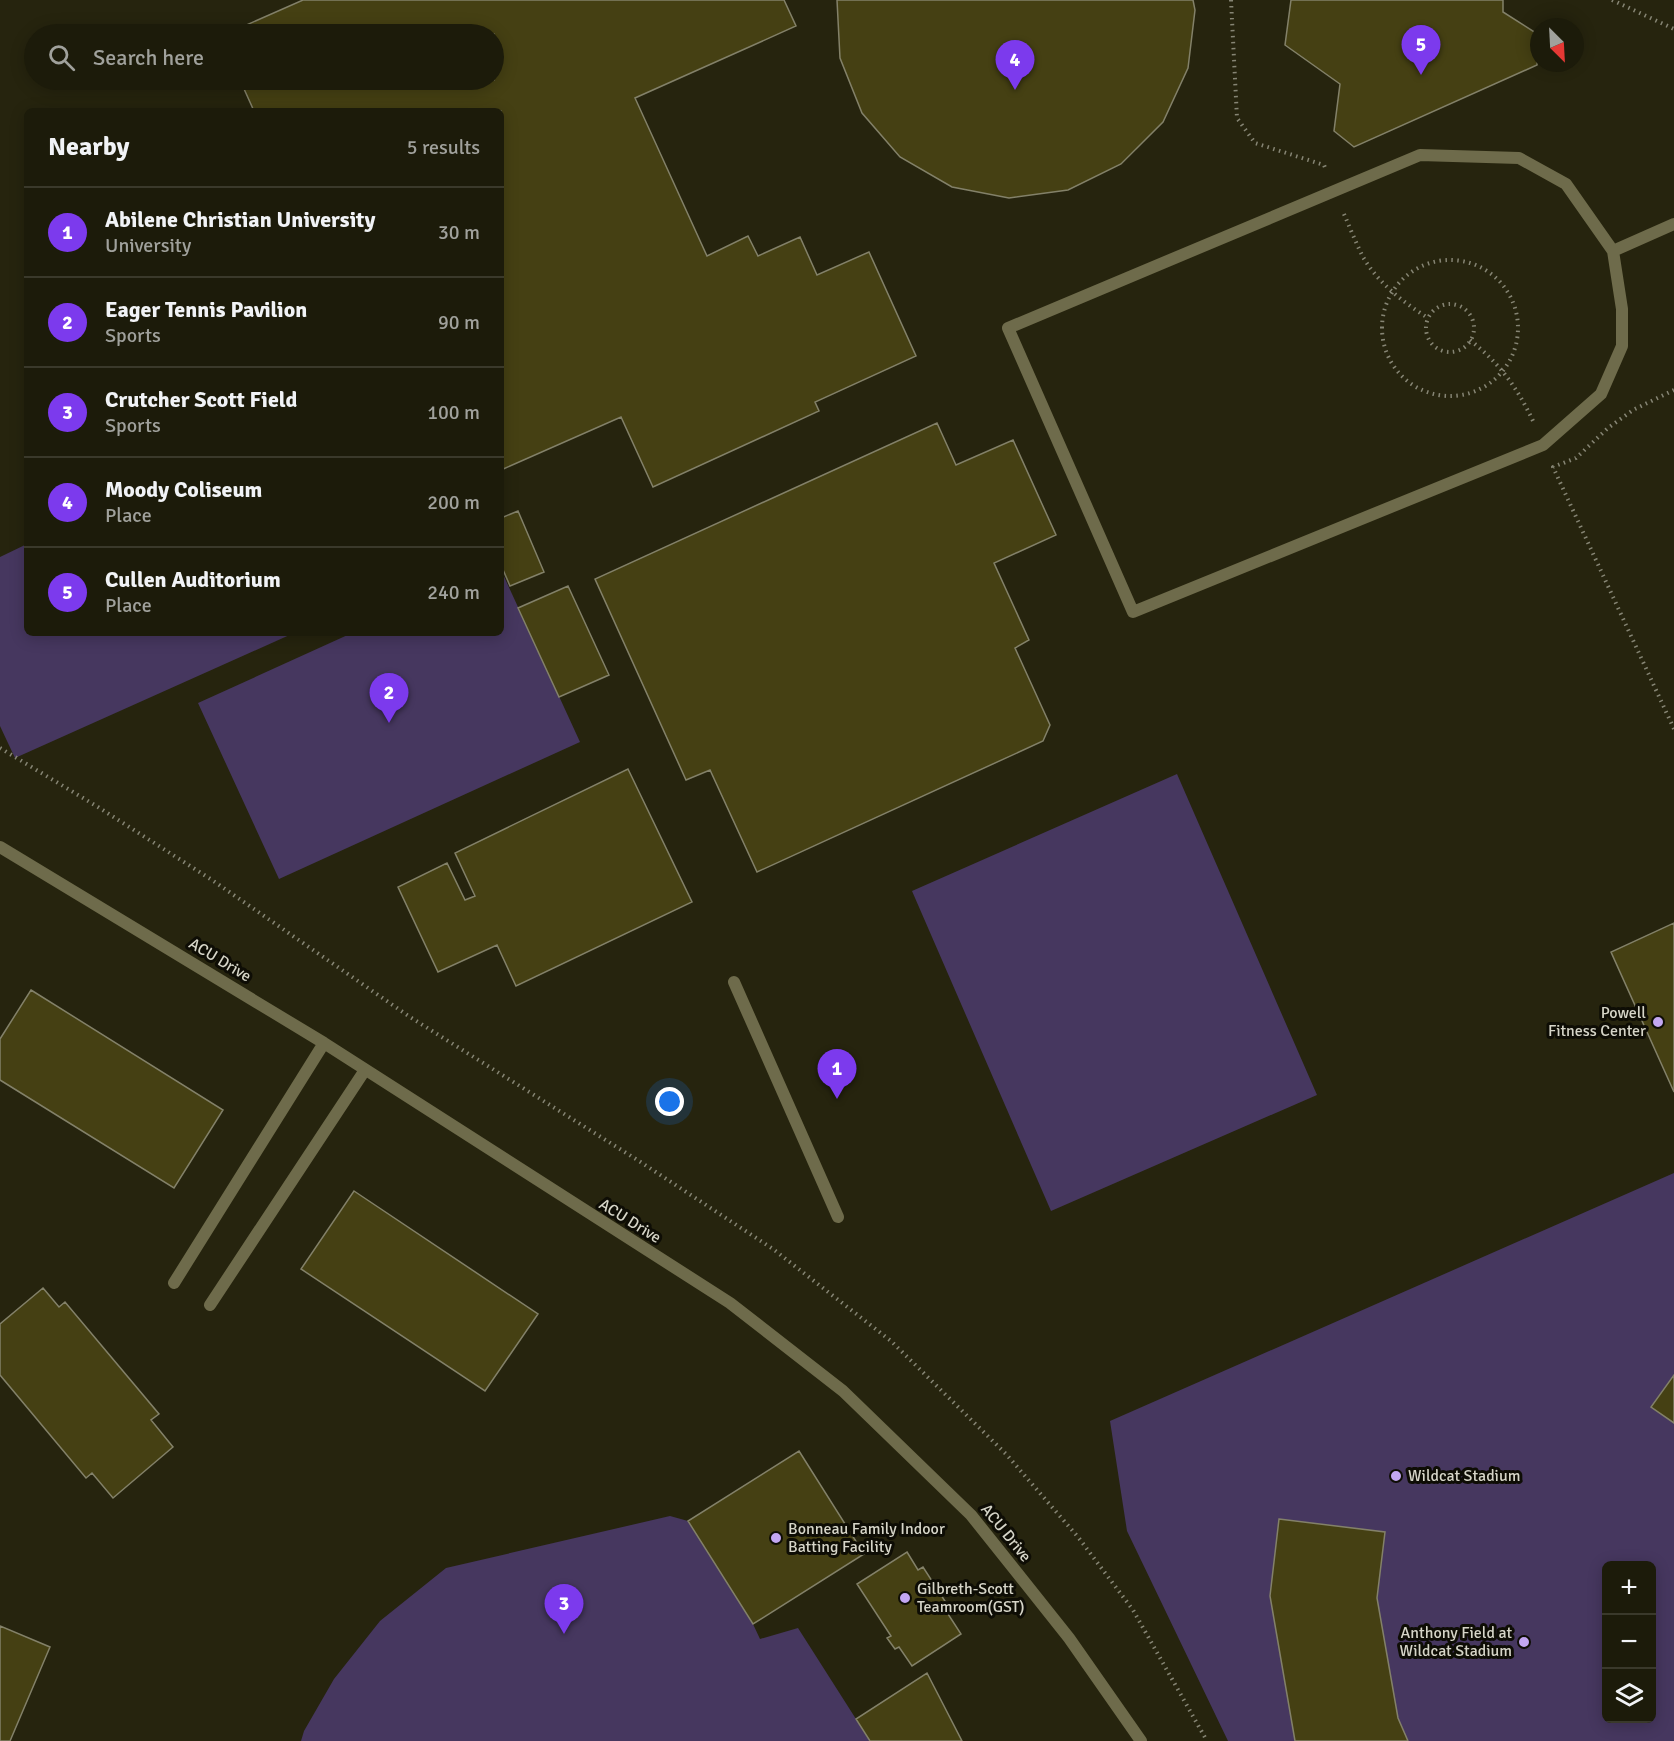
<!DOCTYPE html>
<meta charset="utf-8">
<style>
body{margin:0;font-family:Signika,sans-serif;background:#292818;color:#f1f3f6}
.controls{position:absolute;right:18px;bottom:18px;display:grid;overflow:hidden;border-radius:9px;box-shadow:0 3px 15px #0003}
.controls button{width:54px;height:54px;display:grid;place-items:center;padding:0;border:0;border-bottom:2px solid #3a392b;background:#1c1b0a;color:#f1f3f6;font:30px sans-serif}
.compass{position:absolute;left:1530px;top:18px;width:54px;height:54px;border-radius:50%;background:#1c1b0a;box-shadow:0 3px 15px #0003;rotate:156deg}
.you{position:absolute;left:670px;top:1102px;width:21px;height:21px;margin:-15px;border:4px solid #fff;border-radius:50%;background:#1a73e8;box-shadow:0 0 0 9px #1a73e833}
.badge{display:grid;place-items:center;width:39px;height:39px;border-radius:50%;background:#7c3aed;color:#fff;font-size:20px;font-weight:700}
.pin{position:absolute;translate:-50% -50px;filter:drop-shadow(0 2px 3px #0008)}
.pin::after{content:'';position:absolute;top:32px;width:21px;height:18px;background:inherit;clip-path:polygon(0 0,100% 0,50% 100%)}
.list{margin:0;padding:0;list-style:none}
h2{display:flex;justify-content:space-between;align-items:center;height:78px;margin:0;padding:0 24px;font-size:26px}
h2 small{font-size:20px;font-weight:400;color:#a0a19c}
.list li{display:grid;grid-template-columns:39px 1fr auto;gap:18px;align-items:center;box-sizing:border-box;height:90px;padding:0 24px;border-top:2px solid #3a392b}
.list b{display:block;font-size:22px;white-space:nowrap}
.list p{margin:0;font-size:20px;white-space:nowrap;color:#a0a19c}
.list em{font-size:20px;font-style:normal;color:#a0a19c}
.icon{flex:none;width:33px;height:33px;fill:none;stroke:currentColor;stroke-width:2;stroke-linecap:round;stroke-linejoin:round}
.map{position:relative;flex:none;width:1674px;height:1741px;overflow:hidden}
.search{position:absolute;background:#1c1b0a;box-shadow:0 3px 15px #0003;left:24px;top:24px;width:480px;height:66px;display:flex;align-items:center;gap:15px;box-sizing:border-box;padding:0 21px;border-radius:33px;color:#a0a19c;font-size:22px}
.panel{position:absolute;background:#1c1b0a;box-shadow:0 3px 15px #0003;left:24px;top:108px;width:480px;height:528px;border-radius:9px}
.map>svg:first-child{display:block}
</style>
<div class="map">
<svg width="1674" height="1741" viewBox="0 0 1674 1741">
<rect width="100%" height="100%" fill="#26240e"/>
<path fill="#46375f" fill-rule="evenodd" d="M27 544V633H294L15 758 0 726V557Z
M501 570 580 742 279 879 198 703 352 633H501Z
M1177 774 1317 1095 1051 1211 912 891Z
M1674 1173V1741H1228L1127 1531 1110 1421ZM1606 1566H1652V1718H1606Z
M670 1516 688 1521 753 1624 760 1639 798 1628 870 1741H301L304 1731 334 1679 380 1621 446 1568Z"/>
<path fill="#454013" stroke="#838169" stroke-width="1.5" d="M303 0H784L796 26 635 98 707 256 748 236 758 256 800 237 817 275 869 252 916 356 815 402 819 411 653 487 621 417 501 470V111H254L240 80H494V34H226Z
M837 0H1193L1195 10 1188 68 1163 122 1121 164 1068 190 1009 198 952 187 900 157 862 113 840 58Z
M1291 0H1503V12L1539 35 1537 65 1354 147 1334 131 1340 84 1285 45Z
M206 80H229L210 88Z
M937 423 956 465 1013 440 1056 535 994 563 1029 640 1015 648 1050 725 1043 741 757 872 710 770 686 780 595 579Z
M518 511 544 572 510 586 501 565V518Z
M568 586 609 675 559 697 518 608Z
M628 769 692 902 516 986 497 945 438 972 398 887 447 863 465 900 475 896 455 853Z
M1674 923V1092L1611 952Z
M31 990 223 1110 174 1188 0 1080V1039Z
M354 1191 538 1314 485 1391 301 1269Z
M43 1288 59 1307 65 1302 159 1414 151 1420 173 1447 113 1498 92 1473 86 1478 0 1375V1324Z
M1674 1375V1423L1651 1407Z
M799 1451 864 1554 753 1624 688 1521Z
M1279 1519 1385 1532 1377 1598 1398 1718 1408 1741H1295L1270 1596Z
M907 1552 918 1570 923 1567 952 1612 948 1614 961 1634 912 1666 899 1647 895 1649 887 1638 891 1636 857 1584Z
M0 1626 50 1647 10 1741H0Z
M927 1673 962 1741H870L856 1719Z"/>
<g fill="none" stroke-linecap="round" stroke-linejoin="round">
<path stroke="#868574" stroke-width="4" stroke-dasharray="1.5 4.5" stroke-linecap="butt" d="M1231 0 1237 118 1255 143 1324 165 1326 170
M1612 0 1674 29
M1344 214C1350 228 1356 243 1363 257 1378 283 1403 302 1428 318
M1382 328a68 68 0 1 1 136 0a68 68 0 1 1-136 0Z
M1426 328a24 24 0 1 1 48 0a24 24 0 1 1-48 0Z
M1470 340C1501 365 1517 387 1534 423
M1674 390 1633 410 1608 428 1576 458 1553 467 1674 729
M0 748 98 807 212 880 410 1017 639 1161 773 1249 891 1341 1006 1454 1078 1537 1133 1610 1207 1741"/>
<path stroke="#6e6b4b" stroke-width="12" d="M1420 155 1519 158 1566 184 1613 251 1622 309V346L1601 394 1543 445 1133 612 1008 328Z
M1613 251 1674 224
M0 847 324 1043 730 1303 843 1391 971 1515 1069 1638 1141 1741
M734 982 838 1217
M174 1283 324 1043
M210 1305 365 1070"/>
</g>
<g fill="#c3a7f2" stroke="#0e0d05" stroke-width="2">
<circle cx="1658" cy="1022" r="6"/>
<circle cx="1396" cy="1476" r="6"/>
<circle cx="776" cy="1538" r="6"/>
<circle cx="905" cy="1598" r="6"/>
<circle cx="1524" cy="1642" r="6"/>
</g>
<g text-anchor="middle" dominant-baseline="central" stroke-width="6" stroke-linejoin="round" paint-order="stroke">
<g font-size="16" fill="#d6d5c8" stroke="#0e0d05">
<text transform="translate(220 960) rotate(31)">ACU Drive</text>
<text transform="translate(630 1221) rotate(32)">ACU Drive</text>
<text transform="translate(1006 1533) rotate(51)">ACU Drive</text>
</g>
<g font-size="16" fill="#d6d5c8" stroke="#0e0d05" text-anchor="start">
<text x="1646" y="1013" text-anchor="end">Powell<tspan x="1646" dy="18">Fitness Center</tspan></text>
<text x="1408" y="1476">Wildcat Stadium</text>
<text x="788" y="1529">Bonneau Family Indoor<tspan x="788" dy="18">Batting Facility</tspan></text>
<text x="917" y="1589">Gilbreth-Scott<tspan x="917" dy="18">Teamroom(GST)</tspan></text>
<text x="1512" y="1633" text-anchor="end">Anthony Field at<tspan x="1512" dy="18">Wildcat Stadium</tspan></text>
</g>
</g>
</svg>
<div class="controls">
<button>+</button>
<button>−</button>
<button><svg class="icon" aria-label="layers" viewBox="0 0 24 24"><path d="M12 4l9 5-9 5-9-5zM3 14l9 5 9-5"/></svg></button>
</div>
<svg class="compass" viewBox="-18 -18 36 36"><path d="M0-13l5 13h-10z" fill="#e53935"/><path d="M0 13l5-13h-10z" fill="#a0a19c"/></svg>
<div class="you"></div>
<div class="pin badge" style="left:837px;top:1099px">1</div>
<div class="pin badge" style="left:389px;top:723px">2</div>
<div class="pin badge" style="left:564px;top:1634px">3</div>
<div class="pin badge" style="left:1015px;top:90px">4</div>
<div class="pin badge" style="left:1421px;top:75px">5</div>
<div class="search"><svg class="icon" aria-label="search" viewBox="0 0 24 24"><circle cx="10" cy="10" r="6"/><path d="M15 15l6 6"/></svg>Search here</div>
<section class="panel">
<h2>Nearby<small>5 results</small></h2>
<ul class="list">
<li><span class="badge">1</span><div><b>Abilene Christian University</b><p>University</p></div><em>30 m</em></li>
<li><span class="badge">2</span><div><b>Eager Tennis Pavilion</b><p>Sports</p></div><em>90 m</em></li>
<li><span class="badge">3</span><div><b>Crutcher Scott Field</b><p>Sports</p></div><em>100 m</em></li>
<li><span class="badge">4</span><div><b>Moody Coliseum</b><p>Place</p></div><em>200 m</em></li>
<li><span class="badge">5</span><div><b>Cullen Auditorium</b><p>Place</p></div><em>240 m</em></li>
</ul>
</section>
</div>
